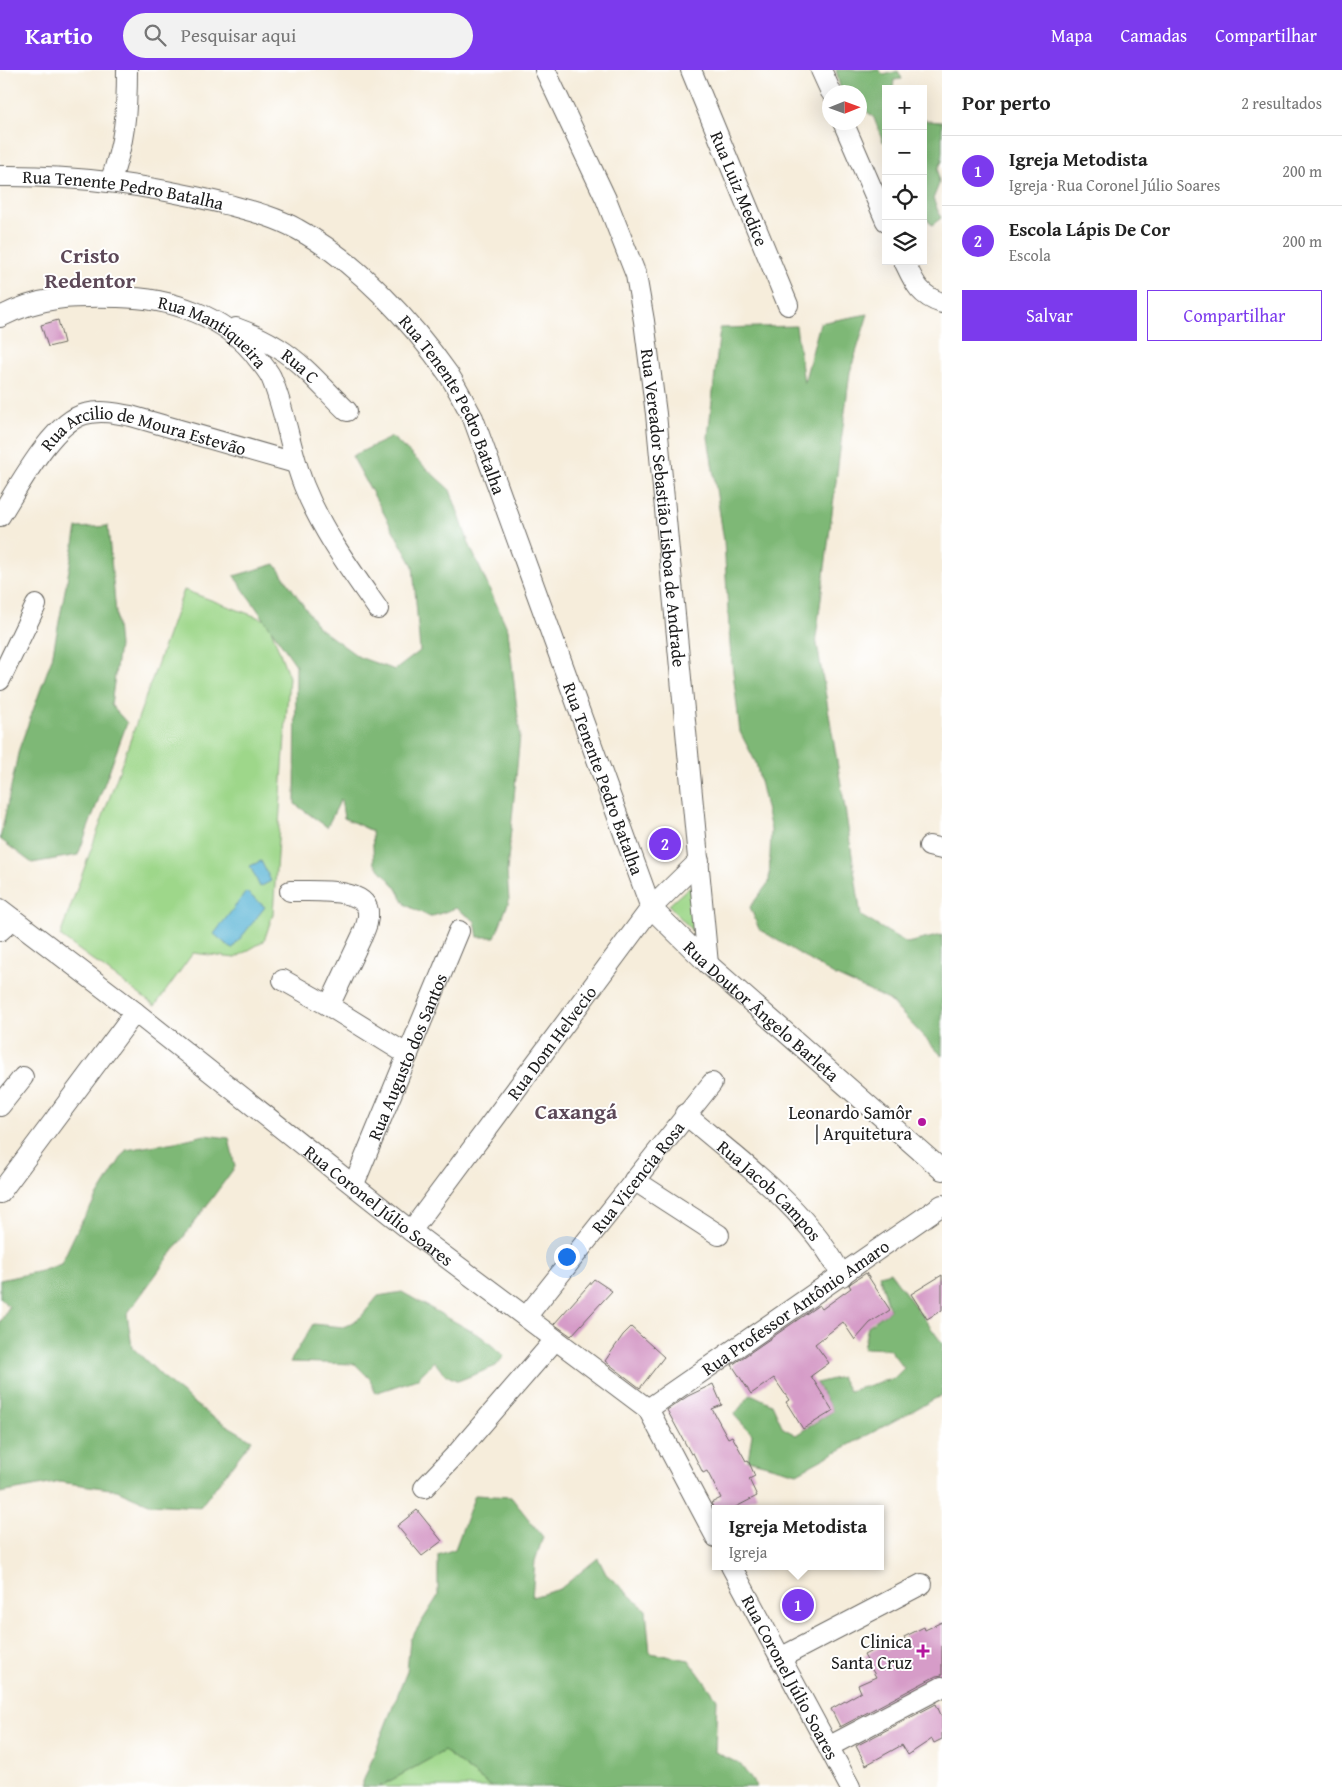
<!DOCTYPE html>
<html lang="pt">
<meta charset="utf-8">
<style>
body{margin:0;font-family:"Gentium Book Plus",serif;background:#f2f2f2;color:#222}
.controls{position:absolute;right:15px;top:15px;display:grid;overflow:hidden;border-radius:0px;box-shadow:0 5px 20px #0002}
.controls button{width:45px;height:45px;display:grid;place-items:center;padding:0;border:0;border-bottom:1px solid #e0e0e0;background:#fff;color:#222;font:25px sans-serif}
.compass{position:absolute;left:822px;top:15px;width:45px;height:45px;border-radius:50%;background:#fff;box-shadow:0 5px 20px #0002;rotate:89deg}
.you{position:absolute;left:566px;top:1186px;width:18px;height:18px;margin:-12px;border:4px solid #fff;border-radius:50%;background:#1a73e8;box-shadow:0 0 0 8px #1a73e833}
.badge{display:grid;place-items:center;width:32px;height:32px;border-radius:50%;background:#7c3aed;color:#fff;font-size:16px;font-weight:700}
.pin{position:absolute;translate:-50% -50%;border:2px solid #fff;box-shadow:0 1px 5px #0006}
.popup{position:absolute;left:712px;top:1435px;width:172px;height:65px;box-sizing:border-box;display:grid;place-content:center;border-radius:0px;background:#fff;filter:drop-shadow(0 1px 4px #0005);font-size:16px;white-space:nowrap;color:#767676}
.popup b{font-size:19px;color:#222}
.popup::after{content:'';position:absolute;left:50%;top:100%;margin-left:-10px;border:10px solid transparent;border-top-color:#fff}
.list{margin:0;padding:0;list-style:none}
h2{display:flex;justify-content:space-between;align-items:center;height:65px;margin:0;padding:0 20px;font-size:21px}
h2 small{font-size:16px;font-weight:400;color:#767676}
.list li{display:grid;grid-template-columns:32px 1fr auto;gap:15px;align-items:center;box-sizing:border-box;height:70px;padding:0 20px;border-top:1px solid #e0e0e0}
.list b{display:block;font-size:19px;white-space:nowrap}
.list p{margin:0;font-size:16px;white-space:nowrap;color:#767676}
.list em{font-size:16px;font-style:normal;color:#767676}
.actions{display:flex;gap:10px;padding:15px 20px}
.actions a{flex:1;padding:11px 0;border:1px solid #7c3aed;border-radius:0px;text-align:center;font-size:18px;color:#7c3aed}
.actions .main{background:#7c3aed;color:#fff}
.icon{flex:none;width:28px;height:28px;fill:none;stroke:currentColor;stroke-width:2;stroke-linecap:round;stroke-linejoin:round}
.map{position:relative;flex:none;width:942px;height:1717px;overflow:hidden}
header{display:flex;align-items:center;gap:30px;box-sizing:border-box;height:70px;padding:0 25px;background:#7c3aed;color:#fff}
header strong{font-size:24px}
nav{display:flex;gap:28px;margin-inline-start:auto;font-size:18px}
.search{width:350px;height:45px;background:#f2f2f2;display:flex;align-items:center;gap:12px;box-sizing:border-box;padding:0 18px;border-radius:28px;color:#767676;font-size:19px}
main{display:flex}
aside{flex:1;background:#fff}
.map>svg:first-child{display:block}
</style>
<header>
<strong>Kartio</strong>
<div class="search"><svg class="icon" aria-label="search" viewBox="0 0 24 24"><circle cx="10" cy="10" r="6"/><path d="M15 15l6 6"/></svg>Pesquisar aqui</div>
<nav><a>Mapa</a><a>Camadas</a><a>Compartilhar</a></nav>
</header>
<main>
<div class="map">
<svg width="942" height="1717" viewBox="0 0 942 1717">
<rect width="100%" height="100%" fill="#fff"/>
<filter id="ink" filterUnits="userSpaceOnUse"><feTurbulence type="fractalNoise" baseFrequency=".02" numOctaves="2"/><feDisplacementMap in="SourceGraphic" scale="10" xChannelSelector="R" yChannelSelector="G"/><feConvolveMatrix kernelMatrix="1 2 1 2 8 2 1 2 1" color-interpolation-filters="sRGB"/></filter>
<filter id="wash" filterUnits="userSpaceOnUse"><feTurbulence type="fractalNoise" baseFrequency=".0096" numOctaves="4" result="noise"/><feDisplacementMap in="SourceGraphic" scale="20" xChannelSelector="R" yChannelSelector="G"/><feGaussianBlur stdDeviation="1.12" result="paint"/><feColorMatrix in="noise" values="0 0 0 0 0 0 0 0 0 0 0 0 0 0 0 0 0 1.4 0 .05"/><feComposite in="paint" operator="in"/></filter>
<g filter="url(#wash)">
<rect width="100%" height="100%" fill="#f6eddb"/>
<path fill="#9ed78a" stroke="#5d7a53" d="M184 520 268 551 289 607 273 844 264 871 235 888 193 883 155 936 60 866Z
M689 817H692L695 864 669 835Z
M444 1681 491 1717H379Z"/>
<path fill="#7eb876" stroke="#4d6a49" d="M836 0H879L884 5 898 1 902 9 894 10 893 19H886V71L883 72 874 48 860 35 859 22H841Z
M923 47 927 51 942 52V91L938 99 939 114 933 129 941 148 932 155 923 143Z
M868 244 850 302 816 568 845 738 861 846 907 873 942 865V986L889 930 834 905 759 859 750 837 769 812 771 760 756 693 740 662 730 576 724 471 708 367 720 258 796 256 804 313 820 253Z
M392 367 450 420 470 476 508 560 520 665 507 801 509 831 495 867H478L475 851 456 838 430 847 406 835 396 817 374 793 372 761 344 748 341 729 327 757 295 734 296 595 234 506 275 494 319 558 359 587 395 600 420 581 413 496 352 386Z
M108 456 119 576 111 635 127 653 78 785 32 793 0 769 19 679 52 588 77 458Z
M205 1065 229 1068 235 1097 127 1244 132 1277 169 1313 211 1346 252 1370 200 1437 149 1434 117 1420 60 1412 0 1423V1252L9 1237 0 1228V1210L41 1201 61 1194 79 1156 126 1080 175 1072Z
M890 1202 942 1273V1325L797 1403 748 1390 752 1364 734 1345 751 1324 772 1334 783 1358 796 1365 833 1341 816 1313 841 1307 849 1321 894 1308 904 1298 889 1279 863 1278 868 1256 890 1240 879 1205Z
M402 1222 482 1267 504 1286 496 1296 458 1311 444 1304 434 1291 417 1309 375 1323 370 1309 355 1294 290 1292 313 1254 344 1257 361 1247 378 1226Z
M475 1425 511 1427 543 1467 535 1491 532 1527 560 1519 598 1488 606 1504 646 1540 650 1583 689 1590 717 1629 715 1682 740 1694 757 1717H491L444 1681 379 1717H361L407 1601 410 1570 438 1526V1485L455 1479Z"/>
<path fill="#57b3d5" stroke="#3a6878" d="M261 791 271 811 260 817 250 796Z
M246 822 265 837 232 879 214 864Z"/>
<g id="blocks">
<path fill="#d69cc8" d="M58 250 64 273 48 277 41 255Z
M866 1203 890 1240 870 1253 855 1270 843 1252 815 1274 829 1293 811 1306 833 1341 803 1359 786 1332 789 1330 774 1308 751 1324 732 1295 819 1235 822 1239 851 1218 849 1215 851 1213Z
M942 1205V1240L927 1249 911 1224Z
M594 1209 612 1221 571 1266 554 1254Z
M631 1257 664 1287 640 1318 605 1291 623 1265Z
M713 1314 722 1335 712 1339 728 1368 732 1366 746 1391 748 1390 755 1406 749 1409 757 1426 732 1439H714L711 1433 721 1428 707 1401 703 1403 693 1383 691 1384 667 1340 688 1326Z
M417 1440 442 1471 422 1486 397 1456Z
M942 1552V1605L936 1606 840 1657 831 1639 861 1622 858 1615 876 1607 864 1585 884 1575 886 1580 906 1571 904 1567 924 1557 925 1560Z
M936 1634 942 1647V1669L934 1673 932 1669 908 1685 902 1675 866 1695 856 1676Z"/>
</g>
</g>
<g filter="url(#ink)">
<use href="#blocks" fill-opacity="0" stroke="#68655f" stroke-width="1"/>
<g fill="none" stroke-linecap="round" stroke-linejoin="round">
<defs>
<g id="minor">
<path id="s1" d="M545 0 606 129 636 205 644 251 656 344 708 894"/>
<path id="s2" d="M691 0 788 235"/>
<path d="M821 0 831 22"/>
<path d="M843 52 886 151"/>
<path id="s3" d="M0 106C75 105 149 115 222 133 247 140 274 146 297 159 355 190 412 252 449 305 458 319 465 334 473 348L651 838 708 894 942 1100"/>
<path d="M110 112C125 72 127 42 127 0"/>
<path d="M904 191C914 212 919 226 942 233"/>
<path id="s4" d="M0 247C41 226 73 226 118 227 169 228 226 245 258 289 263 295 268 301 271 307 286 342 290 381 304 416 322 461 350 499 378 539"/>
<path id="s5" d="M236 258C250 263 265 270 278 278 304 294 325 320 347 341"/>
<path id="s6" d="M0 446C18 418 52 352 85 344 101 340 116 343 131 346L295 393"/>
<path d="M0 610 36 535"/>
<path d="M929 776 942 779"/>
<path d="M290 821C309 822 364 816 368 841 369 850 366 857 363 864L329 936"/>
<path id="s7" d="M0 839 135 942 411 1161 648 1339 716 1467"/>
<path d="M0 861 13 849"/>
<path d="M283 910 329 936 408 985"/>
<path d="M0 1036 23 1007"/>
<path id="s8" d="M685 1044C741 1092 808 1139 842 1206"/>
<path d="M634 1110 719 1165"/>
<path id="s9" d="M354 1114 459 861"/>
<path d="M0 1123 135 942"/>
<path id="s10" d="M411 1161 651 838 699 791"/>
<path id="s11" d="M526 1247 712 1013"/>
<path id="s12" d="M648 1339 942 1135"/>
<path d="M424 1418 459 1381 555 1270"/>
<path id="s13" d="M731 1496 850 1717"/>
<path d="M780 1588 922 1514"/>
<path d="M828 1677 942 1617"/>
</g>
</defs>
<use href="#minor" stroke="#68655f" stroke-width="22"/>
<use href="#minor" stroke="#fff" stroke-width="20"/>
</g>
</g>
<g fill="#b5179e" stroke="#fff" stroke-width="2">
<circle cx="922" cy="1052" r="5"/>
<path d="M920.5 1573.5h5v5h5v5h-5v5h-5v-5h-5v-5h5z"/>
</g>
<g text-anchor="middle" dominant-baseline="central" stroke-width="4" stroke-linejoin="round" paint-order="stroke">
<g font-size="18" fill="#1c1c1c" stroke="#fff">
<text stroke="none"><textPath href="#s2" startOffset="128">Rua Luiz Medice</textPath></text>
<text stroke="none"><textPath href="#s3" startOffset="124">Rua Tenente Pedro Batalha</textPath></text>
<text stroke="none"><textPath href="#s4" startOffset="225">Rua Mantiqueira</textPath></text>
<text stroke="none"><textPath href="#s5" startOffset="75">Rua C</textPath></text>
<text stroke="none"><textPath href="#s3" startOffset="544">Rua Tenente Pedro Batalha</textPath></text>
<text stroke="none"><textPath href="#s6" startOffset="191">Rua Arcilio de Moura Estevão</textPath></text>
<text stroke="none"><textPath href="#s1" startOffset="459">Rua Vereador Sebastião Lisboa de Andrade</textPath></text>
<text stroke="none"><textPath href="#s3" startOffset="949">Rua Tenente Pedro Batalha</textPath></text>
<text stroke="none"><textPath href="#s3" startOffset="1238">Rua Doutor Ângelo Barleta</textPath></text>
<text stroke="none"><textPath href="#s10" startOffset="235">Rua Dom Helvecio</textPath></text>
<text stroke="none"><textPath href="#s9" startOffset="138">Rua Augusto dos Santos</textPath></text>
<text stroke="none"><textPath href="#s11" startOffset="179">Rua Vicencia Rosa</textPath></text>
<text stroke="none"><textPath href="#s8" startOffset="114">Rua Jacob Campos</textPath></text>
<text stroke="none"><textPath href="#s7" startOffset="481">Rua Coronel Júlio Soares</textPath></text>
<text stroke="none"><textPath href="#s12" startOffset="179">Rua Professor Antônio Amaro</textPath></text>
<text stroke="none"><textPath href="#s13" startOffset="126">Rua Coronel Júlio Soares</textPath></text>
</g>
<g font-size="18" fill="#1c1c1c" stroke="#fff" text-anchor="end">
<text x="912" y="1042">Leonardo Samôr<tspan x="912" dy="21">| Arquitetura</tspan></text>
<text x="912" y="1571">Clinica<tspan x="912" dy="21">Santa Cruz</tspan></text>
</g>
<g font-size="22" font-weight="bold" fill="#5d4958" stroke="#fff">
<text x="90" y="185">Cristo<tspan x="90" dy="25">Redentor</tspan></text>
<text x="576" y="1041">Caxangá</text>
</g>
</g>
</svg>
<div class="controls">
<button>+</button>
<button>−</button>
<button><svg class="icon" aria-label="locate" viewBox="0 0 24 24"><circle cx="12" cy="12" r="6"/><path d="M12 2v4M12 18v4M2 12h4M18 12h4"/></svg></button>
<button><svg class="icon" aria-label="layers" viewBox="0 0 24 24"><path d="M12 4l9 5-9 5-9-5zM3 14l9 5 9-5"/></svg></button>
</div>
<svg class="compass" viewBox="-18 -18 36 36"><path d="M0-13l5 13h-10z" fill="#e53935"/><path d="M0 13l5-13h-10z" fill="#767676"/></svg>
<div class="you"></div>
<div class="pin badge" style="left:798px;top:1535px">1</div>
<div class="popup"><b>Igreja Metodista</b>Igreja</div>
<div class="pin badge" style="left:665px;top:774px">2</div>
</div>
<aside>
<h2>Por perto<small>2 resultados</small></h2>
<ul class="list">
<li><span class="badge">1</span><div><b>Igreja Metodista</b><p>Igreja · Rua Coronel Júlio Soares</p></div><em>200 m</em></li>
<li><span class="badge">2</span><div><b>Escola Lápis De Cor</b><p>Escola</p></div><em>200 m</em></li>
</ul>
<div class="actions"><a class="main">Salvar</a><a>Compartilhar</a></div>
</aside>
</main>
